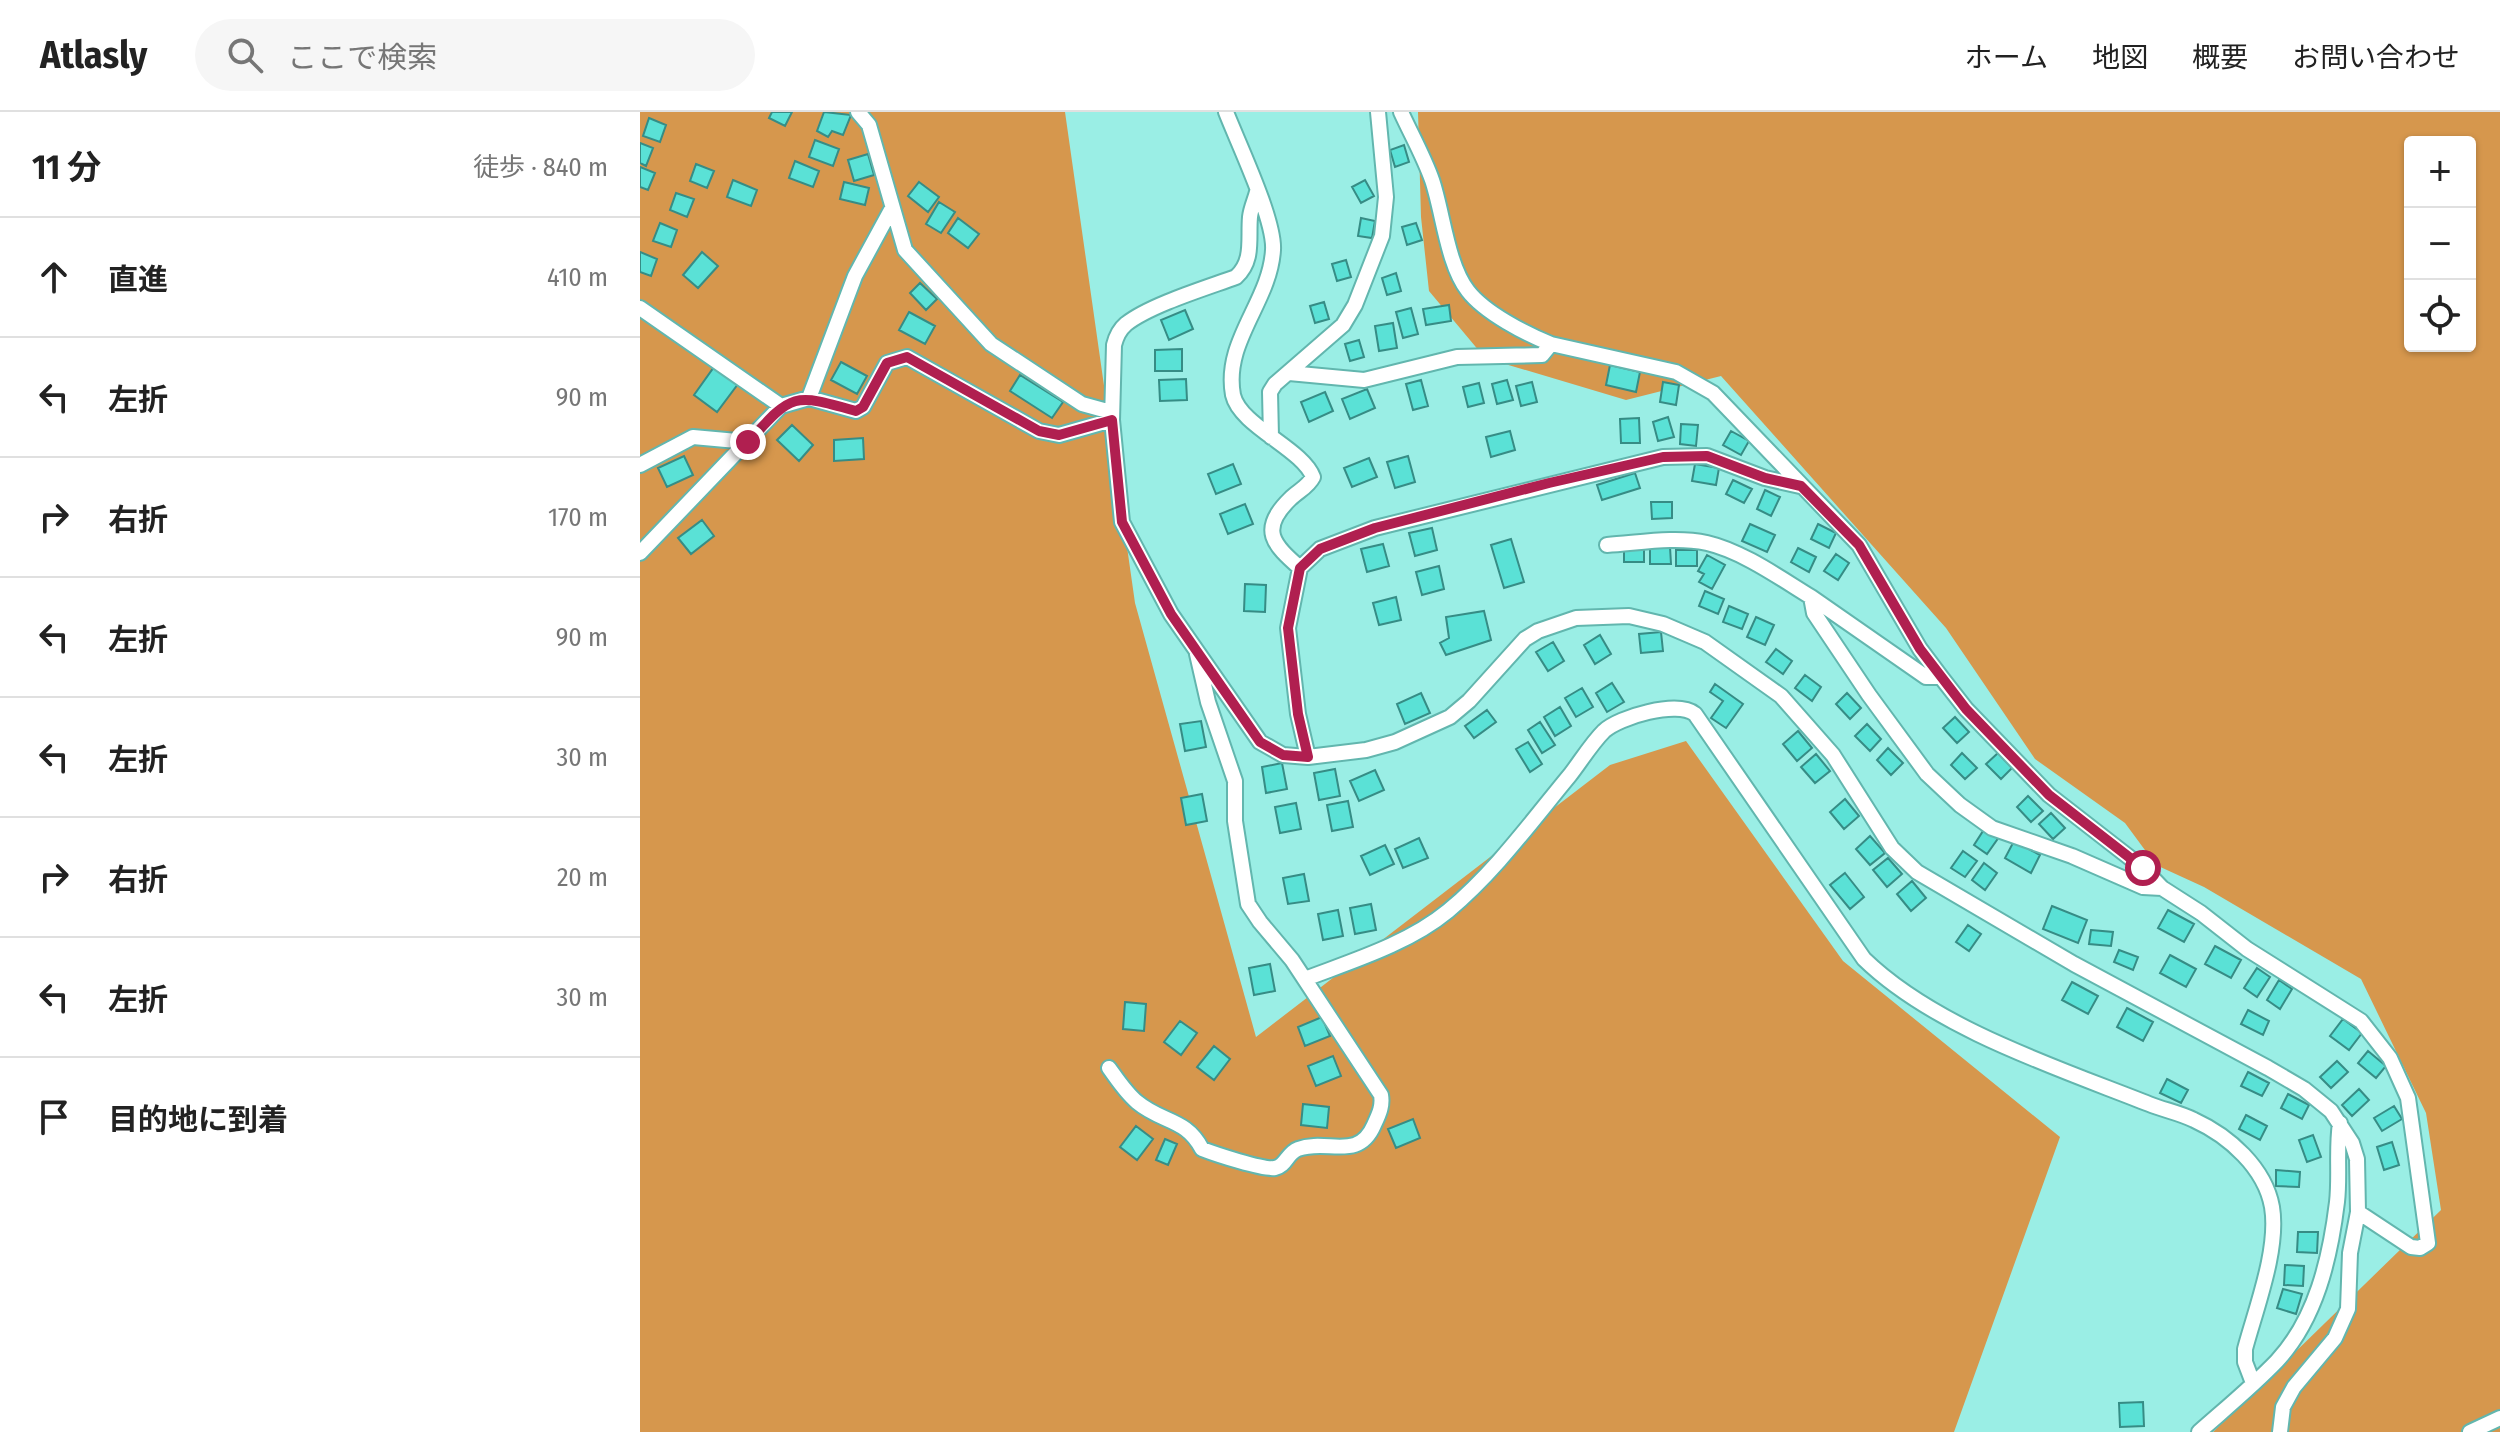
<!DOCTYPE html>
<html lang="ja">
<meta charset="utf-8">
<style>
body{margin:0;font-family:"Fira Sans Condensed","Noto Sans JP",sans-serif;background:#f6f6f6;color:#222}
.controls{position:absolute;right:24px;top:24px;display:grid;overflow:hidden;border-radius:8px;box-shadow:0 2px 6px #0004}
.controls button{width:72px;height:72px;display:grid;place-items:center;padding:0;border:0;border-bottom:2px solid #e0e0e0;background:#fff;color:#222;font:40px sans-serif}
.stop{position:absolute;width:24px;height:24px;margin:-18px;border:6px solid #b01f50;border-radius:50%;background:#fff}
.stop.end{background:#b01f50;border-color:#fff;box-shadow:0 2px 8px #0008}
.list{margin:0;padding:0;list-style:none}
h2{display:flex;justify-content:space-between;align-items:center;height:104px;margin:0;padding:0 32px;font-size:34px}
h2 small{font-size:26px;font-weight:400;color:#767676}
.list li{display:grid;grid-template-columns:52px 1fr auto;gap:24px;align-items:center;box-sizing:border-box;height:120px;padding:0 32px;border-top:2px solid #e0e0e0}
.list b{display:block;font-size:30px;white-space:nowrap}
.list em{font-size:26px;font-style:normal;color:#767676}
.icon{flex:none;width:44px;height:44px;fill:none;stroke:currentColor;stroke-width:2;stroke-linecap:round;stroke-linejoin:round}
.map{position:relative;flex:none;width:1860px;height:1320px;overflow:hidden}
header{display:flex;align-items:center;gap:48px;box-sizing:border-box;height:112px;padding:0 40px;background:#fff;border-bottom:2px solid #e0e0e0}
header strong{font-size:38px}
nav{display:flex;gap:44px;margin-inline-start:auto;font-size:28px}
.search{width:560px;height:72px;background:#f6f6f6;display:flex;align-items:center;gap:20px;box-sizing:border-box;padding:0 28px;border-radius:44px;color:#767676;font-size:30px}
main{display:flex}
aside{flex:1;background:#fff}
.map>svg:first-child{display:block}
</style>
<header>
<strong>Atlasly</strong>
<div class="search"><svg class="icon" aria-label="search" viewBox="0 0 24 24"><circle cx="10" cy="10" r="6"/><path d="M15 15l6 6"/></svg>ここで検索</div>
<nav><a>ホーム</a><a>地図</a><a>概要</a><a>お問い合わせ</a></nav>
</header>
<main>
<aside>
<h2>11 分<small>徒歩 · 840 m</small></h2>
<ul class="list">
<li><svg class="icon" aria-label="ahead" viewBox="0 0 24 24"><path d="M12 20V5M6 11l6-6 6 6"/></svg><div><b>直進</b></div><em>410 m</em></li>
<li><svg class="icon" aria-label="left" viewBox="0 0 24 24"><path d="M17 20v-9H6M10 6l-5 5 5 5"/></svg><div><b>左折</b></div><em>90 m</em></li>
<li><svg class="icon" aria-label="right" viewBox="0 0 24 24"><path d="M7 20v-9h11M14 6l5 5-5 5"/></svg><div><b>右折</b></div><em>170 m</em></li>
<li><svg class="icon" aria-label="left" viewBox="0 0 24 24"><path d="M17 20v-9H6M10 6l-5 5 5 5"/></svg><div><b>左折</b></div><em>90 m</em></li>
<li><svg class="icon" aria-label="left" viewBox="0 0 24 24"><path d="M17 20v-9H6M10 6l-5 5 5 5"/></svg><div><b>左折</b></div><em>30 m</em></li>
<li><svg class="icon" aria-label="right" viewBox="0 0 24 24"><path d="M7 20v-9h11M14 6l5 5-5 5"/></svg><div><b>右折</b></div><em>20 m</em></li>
<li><svg class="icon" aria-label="left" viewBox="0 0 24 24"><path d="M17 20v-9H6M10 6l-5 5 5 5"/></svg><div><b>左折</b></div><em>30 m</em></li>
<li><svg class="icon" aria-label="arrive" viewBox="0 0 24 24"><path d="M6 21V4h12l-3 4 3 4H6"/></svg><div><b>目的地に到着</b></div></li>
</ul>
</aside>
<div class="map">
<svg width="1860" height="1320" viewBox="0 0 1860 1320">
<rect width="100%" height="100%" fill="#9aeee5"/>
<path fill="#d6974d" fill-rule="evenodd" d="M0 0H425L495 491 616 925 970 653 1046 629 1203 849 1420 1025 1314 1320H0Z
M778 0H1860V1320H1573L1801 1098 1786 1001 1721 867 1564 775 1516 753 1485 711 1395 647 1306 516 1081 264 986 288 845 246 789 179 781 105ZM1770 30H1830V234H1770Z"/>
<path fill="#5ae1d6" stroke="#368c85" stroke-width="2" d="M132 0H152L145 14 129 6Z
M184 0 211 3 203 23 192 19 188 25 177 19Z
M9 6 26 13 20 30 3 24Z
M175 28 199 37 193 54 169 45Z
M0 31 13 36 6 54 0 51Z
M764 33 769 50 755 55 750 38Z
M228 42 234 63 214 69 208 48Z
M155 49 179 59 173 75 149 66Z
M56 52 74 59 67 76 50 69Z
M0 55 15 61 8 78 0 75Z
M93 68 117 78 111 94 87 85Z
M725 68 734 84 721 91 712 75Z
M204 70 229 76 225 93 200 87Z
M279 70 299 85 288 100 268 84Z
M36 81 54 87 47 105 30 98Z
M299 90 315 100 301 121 286 112Z
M318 106 339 122 328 136 308 121Z
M721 106 735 109 732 126 718 124Z
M20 111 37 118 31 135 13 129Z
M776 111 782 128 767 133 762 115Z
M0 140 17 147 11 164 0 160Z
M62 140 78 154 58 176 43 163Z
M706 148 711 165 697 169 692 152Z
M756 161 761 179 747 183 742 166Z
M280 171 297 187 286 198 270 181Z
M684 190 689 207 675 211 670 194Z
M809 193 811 209 786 213 783 197Z
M771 196 778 222 763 226 756 200Z
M545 198 553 217 529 228 521 208Z
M269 200 295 214 285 232 259 218Z
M753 211 757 236 739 239 735 214Z
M719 228 724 245 710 249 705 232Z
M542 237V259H515V238Z
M201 250 227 264 217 282 191 268Z
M970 253 1000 260 996 280 966 273Z
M74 255 98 272 77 300 54 283Z
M380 263 423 290 412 306 370 279Z
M546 267 547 288 520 289 519 268Z
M781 268 788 294 773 298 766 272Z
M867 268 873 288 857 292 852 272Z
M892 270 897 290 881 294 876 274Z
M1023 270 1039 273 1036 293 1020 290Z
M839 271 844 291 828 295 823 275Z
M727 277 735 296 710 307 702 287Z
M685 280 693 299 669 310 661 290Z
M1028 305 1034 325 1018 329 1013 310Z
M999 306 1000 331H981L980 307Z
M1041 312 1058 313 1056 334 1040 332Z
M152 313 173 333 159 349 137 328Z
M870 319 875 338 851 345 846 325Z
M1091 319 1109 329 1101 343 1083 333Z
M223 326 224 347 194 349V328Z
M44 344 53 363 27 375 18 356Z
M768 344 775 370 755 376 747 350Z
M729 346 737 365 712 375 704 356Z
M593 352 601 372 576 382 568 362Z
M1055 352 1079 356 1076 373 1052 369Z
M995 361 1000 376 962 388 957 373Z
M1093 368 1112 377 1104 391 1086 382Z
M1125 378 1140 385 1131 404 1117 397Z
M1011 390H1032V406L1012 407Z
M605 392 613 412 588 422 580 402Z
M62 408 74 424 51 442 38 426Z
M1110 412 1135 423 1127 440 1102 429Z
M1178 412 1196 421 1189 436 1171 427Z
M792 416 797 438 775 444 769 421Z
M871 427 884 470 864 476 851 433Z
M743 432 749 454 727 460 721 437Z
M984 434H1004V450H984Z
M1010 435H1030L1031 452H1010Z
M1158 436 1176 445 1169 460 1151 450Z
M1036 438H1057V454H1036Z
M1196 442 1209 451 1198 468 1184 459Z
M1067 443 1085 453 1072 477 1059 470 1064 462 1058 459Z
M799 454 804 477 782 483 776 460Z
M605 472 626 473 625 500 604 499Z
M1065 479 1084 487 1078 502 1059 494Z
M756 485 761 508 739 513 733 491Z
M1089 494 1108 502 1102 517 1083 510Z
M844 499 851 528 806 543 800 531 809 526 806 505Z
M1116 505 1134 513 1125 533 1107 525Z
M1021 520 1023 539 1001 541 999 522Z
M960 523 971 542 955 552 944 533Z
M913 530 924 549 908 559 896 540Z
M1136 537 1152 549 1143 562 1126 550Z
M1165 563 1181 575 1172 589 1155 576Z
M972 571 984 590 967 600 956 581Z
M1075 572 1103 592 1086 616 1071 606 1083 589 1070 580Z
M942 576 953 595 936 605 925 586Z
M781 581 790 601 765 612 757 592Z
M1207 581 1221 596 1210 607 1196 592Z
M920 595 931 614 915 624 904 605Z
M847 598 856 610 834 626 825 614Z
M1315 605 1329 620 1317 631 1303 616Z
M561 609 566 635 545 639 540 612Z
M900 610 915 633 902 641 888 618Z
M1227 612 1241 627 1230 639 1215 624Z
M1158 619 1172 636 1157 649 1143 632Z
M888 630 902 652 890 660 876 637Z
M1248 636 1263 651 1251 663 1237 648Z
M1322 641 1337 656 1325 667 1311 653Z
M1358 641 1372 656 1361 667 1346 652Z
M1176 642 1190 659 1175 671 1161 655Z
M642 651 647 677 626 681 622 655Z
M695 657 700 684 679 688 674 661Z
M735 658 744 678 719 689 710 669Z
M562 682 567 709 546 713 541 686Z
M1388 684 1403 699 1391 710 1377 695Z
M1205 687 1219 704 1204 717 1190 700Z
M708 689 713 715 692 719 687 693Z
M656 691 661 717 640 721 635 695Z
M1411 701 1425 716 1413 727 1399 712Z
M1345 716 1359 725 1347 742 1334 733Z
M1230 724 1245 741 1230 753 1216 737Z
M779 726 788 746 763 756 755 737Z
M1374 729 1400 743 1391 761 1365 746Z
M745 733 754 752 730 763 721 744Z
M1323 739 1337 749 1325 765 1311 756Z
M1248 746 1262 762 1247 775 1233 758Z
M1344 751 1357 761 1345 778 1332 768Z
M1205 761 1224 785 1210 797 1190 773Z
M664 762 669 789 648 792 643 766Z
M1272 769 1286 786 1271 799 1257 782Z
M731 792 736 818 715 822 710 796Z
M1412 794 1447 808 1438 831 1403 817Z
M698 798 703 824 683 828 678 802Z
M1528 798 1554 812 1544 830 1518 816Z
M1328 813 1341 822 1329 839 1316 830Z
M1451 818 1473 820 1471 834 1449 832Z
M1575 834 1601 848 1591 866 1565 852Z
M1479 838 1498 845 1493 858 1474 850Z
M1530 843 1556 857 1546 875 1520 861Z
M630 852 635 879 614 883 609 856Z
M1617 856 1630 865 1617 885 1604 876Z
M1639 868 1652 877 1640 897 1627 888Z
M1432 870 1458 884 1448 902 1422 888Z
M485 890 506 892 504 919 483 917Z
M1487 896 1513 910 1503 929 1477 915Z
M1608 898 1629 909 1623 923 1601 912Z
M682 905 690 924 665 934 658 915Z
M1703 907 1722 921 1709 938 1690 924Z
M540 909 557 921 541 943 524 930Z
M574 934 590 947 574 968 557 955Z
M1728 939 1746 954 1736 966 1718 951Z
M693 944 701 964 676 974 668 954Z
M1697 949 1708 960 1691 976 1680 965Z
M1608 960 1629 971 1622 984 1601 974Z
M1527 967 1548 978 1541 991 1520 981Z
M1719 977 1729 988 1712 1004 1702 993Z
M1648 982 1669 993 1662 1007 1641 996Z
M663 992 689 995 687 1016 661 1013Z
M1754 994 1762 1007 1742 1019 1734 1006Z
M1606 1003 1627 1014 1620 1028 1599 1017Z
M773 1007 780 1026 756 1036 748 1017Z
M496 1014 513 1027 497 1048 480 1035Z
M1673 1023 1681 1045 1667 1050 1659 1028Z
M525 1027 537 1032 528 1053 516 1048Z
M1752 1030 1759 1053 1744 1058 1737 1035Z
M1636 1058 1660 1060 1659 1075 1636 1074Z
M1658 1120H1678L1677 1141 1657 1140Z
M1645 1153 1664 1154 1663 1174 1644 1173Z
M1643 1177 1662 1182 1656 1202 1637 1196Z
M1503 1290 1504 1314 1480 1315 1479 1291Z"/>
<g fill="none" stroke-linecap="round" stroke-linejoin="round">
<defs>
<path id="street" d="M218 0 229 13 265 138 351 232 442 292 471 300
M586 0C598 31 635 108 633 138 630 190 583 229 593 283 600 314 663 337 673 365 668 375 658 379 650 387 618 418 634 433 660 456
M761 0C771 22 784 45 792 68 803 100 807 152 828 179 845 201 886 222 911 232L1036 260 1073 281 1219 433 1280 537 1301 565 1326 597 1409 683 1503 756 1522 776 1561 801 1607 837 1721 909 1750 946 1768 986 1788 1131 1780 1136 1771 1135 1718 1100
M617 80C615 88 611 96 610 105 608 127 614 149 596 165 566 176 510 193 486 212 480 217 476 225 474 233L472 308 482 410 531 502 620 630 643 643 668 645 726 638 755 630 810 605 829 589 885 527 898 519 936 506 989 504 1023 512 1065 530 1141 584 1193 643 1252 736 1277 760 1434 852 1628 956 1664 977 1691 999 1712 1031 1717 1047 1718 1100 1710 1141 1708 1197 1695 1226 1654 1275 1643 1295 1640 1320
M0 196 141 294
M649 261 724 268 817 245 902 243 911 232
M169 286 215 164 252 96
M631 325 630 280 635 272 703 213 715 193 742 124 746 85 738 0
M0 353 53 325 108 330
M967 433C999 431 1035 424 1067 431 1102 439 1140 466 1171 485L1174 501 1229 583 1287 662 1320 693 1352 716 1432 744 1503 775 1522 776
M0 441 141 294 169 286 216 299 223 295 247 251 267 245 399 319 419 323 472 308
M1171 485 1286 565H1301
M668 645 658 602 648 516 660 456 680 437 735 416 1023 345 1067 344 1125 366 1160 374
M665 867C712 849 768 832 808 799 855 760 891 710 930 663 941 649 951 632 964 619 979 605 1037 588 1055 602L1224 847C1295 916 1418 956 1509 992 1524 998 1540 1001 1554 1008 1589 1024 1625 1056 1632 1095 1639 1137 1616 1196 1605 1237V1250L1613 1271
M469 956C477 967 486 981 497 990 522 1011 546 1006 562 1037 575 1042 623 1058 635 1056 646 1054 647 1041 658 1037 687 1026 718 1050 734 1013 739 1002 743 994 741 983L652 848 620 810 608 792 595 709V669L568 590 557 542
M1559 1320C1585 1297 1613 1274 1637 1249 1676 1207 1690 1147 1697 1090 1700 1064 1696 1037 1700 1011
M1830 1320 1860 1306"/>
</defs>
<use href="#street" stroke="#62b6ae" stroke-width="18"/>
<use href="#street" stroke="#fff" stroke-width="14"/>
</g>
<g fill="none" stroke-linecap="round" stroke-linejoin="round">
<path stroke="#b01f50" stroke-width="10" d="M108 330C153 281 152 281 216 299L223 295 247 251 267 245 399 319 419 323 472 308 482 410 531 502 620 630 643 643 668 645 658 602 648 516 660 456 680 437 735 416 909 371 1023 345 1067 344 1125 366 1161 374 1219 433 1280 537 1326 597 1409 683 1503 756"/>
</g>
</svg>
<div class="controls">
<button>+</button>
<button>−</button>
<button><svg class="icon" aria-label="locate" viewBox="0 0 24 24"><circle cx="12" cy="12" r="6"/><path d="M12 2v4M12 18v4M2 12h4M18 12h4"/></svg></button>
</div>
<div class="stop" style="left:1503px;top:756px"></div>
<div class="stop end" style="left:108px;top:330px"></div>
</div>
</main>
